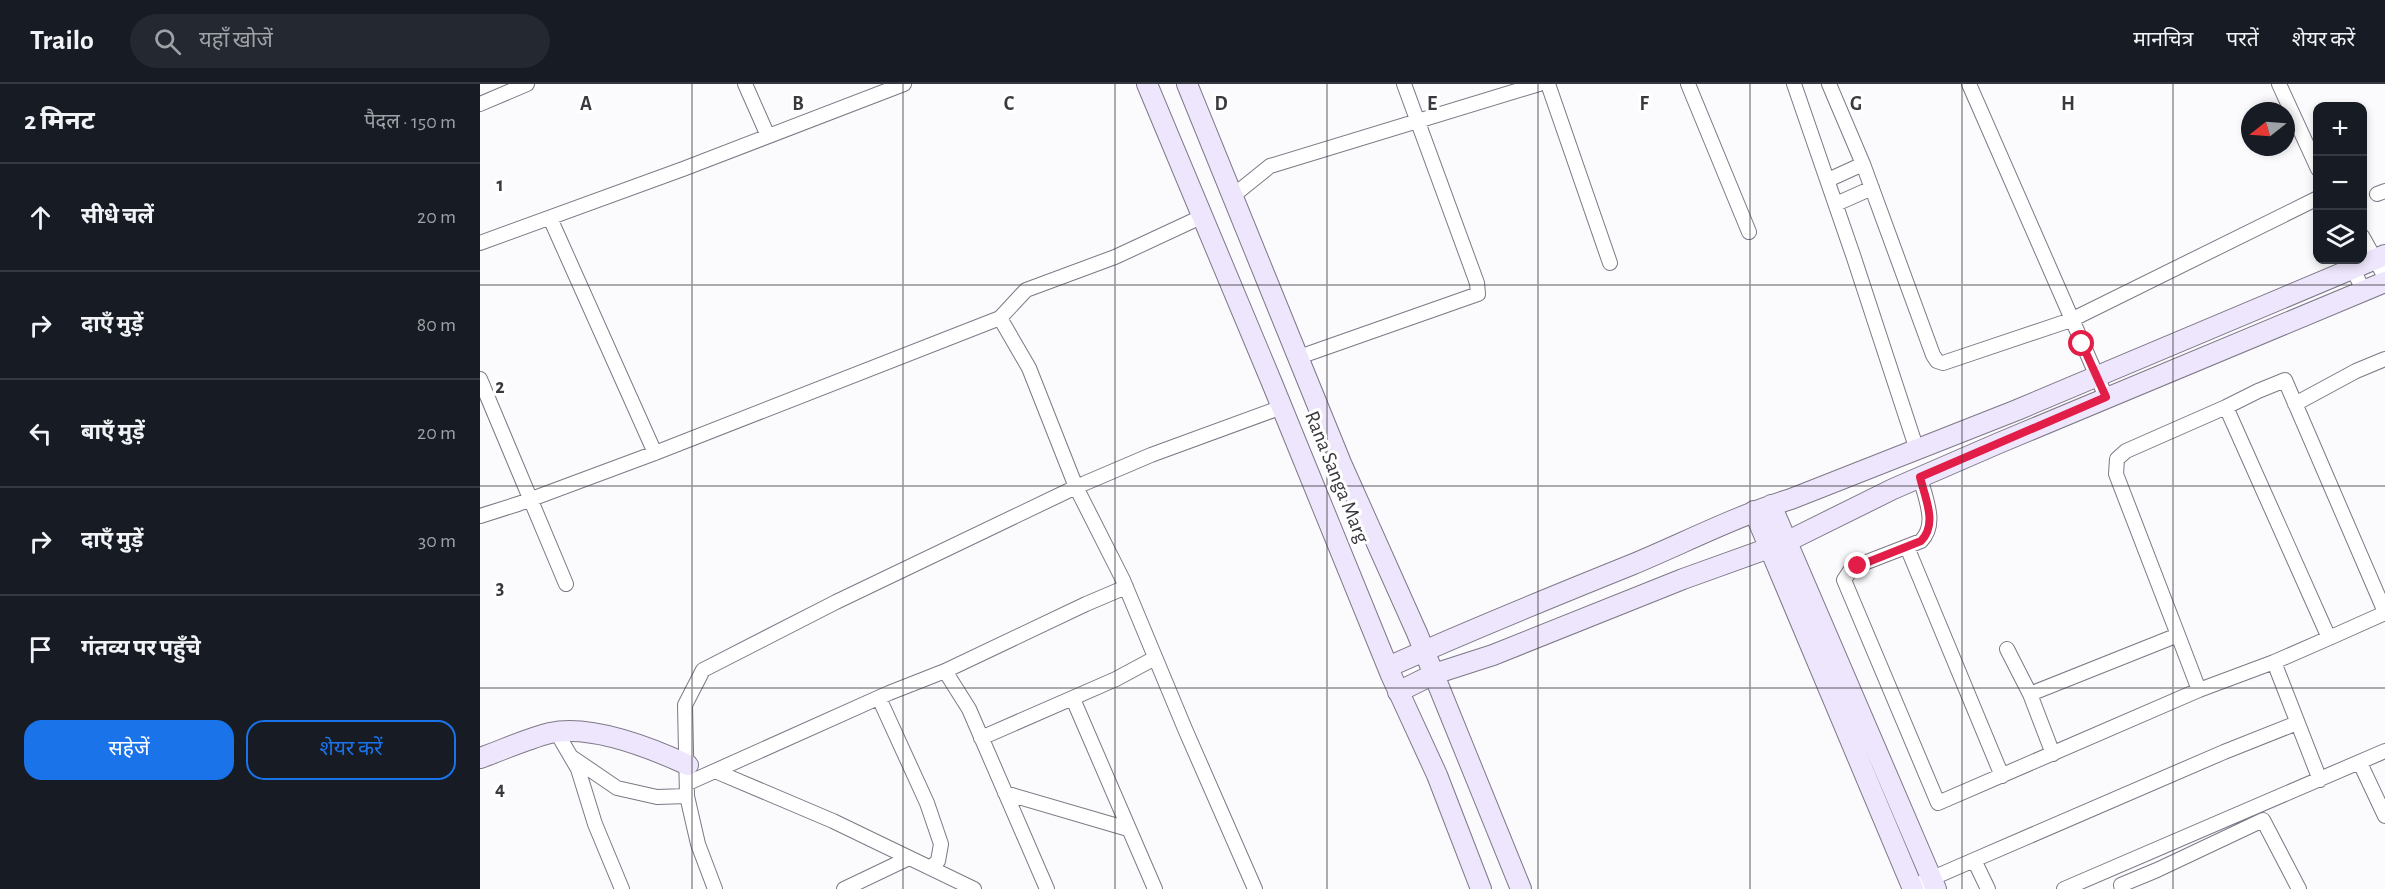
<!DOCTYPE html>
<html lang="hi">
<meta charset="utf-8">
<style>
body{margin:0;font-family:"Alegreya Sans","Noto Sans Devanagari",sans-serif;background:#242831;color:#f1f3f6}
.controls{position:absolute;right:18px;top:18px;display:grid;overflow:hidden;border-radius:12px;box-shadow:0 3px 9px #0003}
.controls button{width:54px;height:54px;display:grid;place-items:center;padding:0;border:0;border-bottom:2px solid #363941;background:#171b24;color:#f1f3f6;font:30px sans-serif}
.compass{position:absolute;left:1761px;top:18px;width:54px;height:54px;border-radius:50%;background:#171b24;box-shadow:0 3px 9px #0003;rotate:253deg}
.stop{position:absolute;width:18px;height:18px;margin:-14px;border:4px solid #e11d48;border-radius:50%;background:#fff}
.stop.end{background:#e11d48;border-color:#fff;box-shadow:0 2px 6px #0008}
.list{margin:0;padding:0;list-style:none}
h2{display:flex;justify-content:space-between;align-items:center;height:78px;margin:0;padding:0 24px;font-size:26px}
h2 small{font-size:20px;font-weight:400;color:#9ea1a6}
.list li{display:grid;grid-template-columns:39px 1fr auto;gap:18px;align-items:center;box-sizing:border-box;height:108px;padding:0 24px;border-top:2px solid #363941}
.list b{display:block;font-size:22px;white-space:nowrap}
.list em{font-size:20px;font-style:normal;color:#9ea1a6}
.actions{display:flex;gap:12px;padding:18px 24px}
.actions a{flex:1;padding:14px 0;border:2px solid #1a73e8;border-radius:18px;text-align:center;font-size:21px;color:#1a73e8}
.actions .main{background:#1a73e8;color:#fff}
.icon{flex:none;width:33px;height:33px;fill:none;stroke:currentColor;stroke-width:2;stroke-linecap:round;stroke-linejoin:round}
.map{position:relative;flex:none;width:1905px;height:805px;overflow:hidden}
header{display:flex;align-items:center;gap:36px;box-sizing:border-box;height:84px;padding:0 30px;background:#171b24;border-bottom:2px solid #363941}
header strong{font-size:28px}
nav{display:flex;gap:33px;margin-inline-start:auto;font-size:21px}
.search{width:420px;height:54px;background:#242831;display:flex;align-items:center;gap:15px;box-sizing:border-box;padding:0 21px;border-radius:33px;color:#9ea1a6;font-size:22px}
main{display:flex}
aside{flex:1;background:#171b24}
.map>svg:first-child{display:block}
</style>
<header>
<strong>Trailo</strong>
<div class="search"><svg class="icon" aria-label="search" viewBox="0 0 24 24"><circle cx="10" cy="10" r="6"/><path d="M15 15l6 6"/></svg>यहाँ खोजें</div>
<nav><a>मानचित्र</a><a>परतें</a><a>शेयर करें</a></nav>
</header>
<main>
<aside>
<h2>2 मिनट<small>पैदल · 150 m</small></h2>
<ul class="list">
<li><svg class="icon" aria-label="ahead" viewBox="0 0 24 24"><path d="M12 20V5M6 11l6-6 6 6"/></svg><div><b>सीधे चलें</b></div><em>20 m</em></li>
<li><svg class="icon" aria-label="right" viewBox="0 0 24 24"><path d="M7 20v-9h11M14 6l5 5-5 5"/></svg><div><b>दाएँ मुड़ें</b></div><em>80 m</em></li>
<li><svg class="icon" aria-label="left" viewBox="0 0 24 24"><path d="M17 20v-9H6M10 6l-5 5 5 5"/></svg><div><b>बाएँ मुड़ें</b></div><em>20 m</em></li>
<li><svg class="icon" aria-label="right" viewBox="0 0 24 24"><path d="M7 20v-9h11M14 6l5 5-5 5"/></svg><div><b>दाएँ मुड़ें</b></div><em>30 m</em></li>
<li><svg class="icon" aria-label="arrive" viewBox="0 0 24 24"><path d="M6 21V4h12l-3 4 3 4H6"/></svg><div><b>गंतव्य पर पहुँचे</b></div></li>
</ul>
<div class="actions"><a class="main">सहेजें</a><a>शेयर करें</a></div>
</aside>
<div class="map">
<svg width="1905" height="805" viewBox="0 0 1905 805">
<rect width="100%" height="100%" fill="#fbfafd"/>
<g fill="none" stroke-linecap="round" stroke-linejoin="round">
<defs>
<path id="street" d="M265 0 288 52
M1068 0 1130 179
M1208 0 1269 148
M1314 0 1373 171 1437 366
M1489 0 1626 313
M1799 0 1838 85
M0 20 47 0
M1383 80 1453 271 1457 277 1463 279 1591 236 1838 114
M1348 96 1383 80 1349 0
M1897 110 1905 107
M754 111 790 82 1059 0
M1356 120 1392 104
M70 134 175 369
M1882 152 1905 193
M0 159 203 85 424 0
M1868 176 1884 207
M520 234 546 206 635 173 721 133
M819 273 998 210 997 199 924 0
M0 295 86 500
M1815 320 1876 287 1905 275
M1440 393C1445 414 1458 440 1441 457L1379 481 1370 487 1364 496 1458 719 1719 606 1794 578 1840 696
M0 432 38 420 175 369 520 234 549 284 596 403 643 496 705 645 775 805
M1427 463 1522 692
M1905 528 1805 296 1778 307 1746 323 1849 554 1905 529
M1698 551 1719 606
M1527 565 1550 610 1573 670
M1794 578 1849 554
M465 587 489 625 567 805
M1550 610 1698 551 1636 390 1637 375 1646 367 1746 323
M399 614 447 719 461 760 458 777 450 784
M593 615 675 805
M77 649 98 685 115 740 142 805
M501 654 636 595 675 574
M93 674 137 704 177 713 207 712
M1880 679 1905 732
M235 687 353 737 494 805
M208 699 409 609 465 587 606 520 646 503
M525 709 648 745
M1494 776 1744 668 1817 639
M1432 803 1494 776 1508 805
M235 805 218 760 207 712 205 621 223 586 356 518 596 403 671 371 802 323
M364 805 429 774
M1584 805 1905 667
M1642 805 1641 801 1677 786 1783 736 1819 805"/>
<path id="secondary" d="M667 0 792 299 911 591 957 691 1001 805
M707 0 861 379 937 549 1041 805
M1291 421 1456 805
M1274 427 1433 805
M908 583C988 547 1069 514 1151 481 1204 459 1256 432 1311 415L1537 326 1905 171
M918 608 954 590 1013 571 1203 495 1306 458 1413 405 1519 359 1905 198
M0 674C23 666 46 655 70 649 111 640 171 664 208 681"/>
</defs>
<use href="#street" stroke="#7d7886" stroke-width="16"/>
<use href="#secondary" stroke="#7d7886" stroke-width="22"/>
<use href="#street" stroke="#fff" stroke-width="14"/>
<use href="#secondary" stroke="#eee6fc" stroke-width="20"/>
</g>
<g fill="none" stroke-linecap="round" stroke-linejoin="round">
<path stroke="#e11d48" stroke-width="8" d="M1378 482 1441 457C1458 440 1445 414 1440 393L1626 313 1602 260"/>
</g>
<path fill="none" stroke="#3b393f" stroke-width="1.5" stroke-opacity="0.55" d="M212 0V805M423 0V805M635 0V805M847 0V805M1058 0V805M1270 0V805M1482 0V805M1693 0V805M0 201H1905M0 402H1905M0 604H1905"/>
<g text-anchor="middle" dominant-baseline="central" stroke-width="6" stroke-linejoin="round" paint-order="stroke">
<g font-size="21" fill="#3b393f" stroke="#fff">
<text transform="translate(857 393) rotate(68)">Rana Sanga Marg</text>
</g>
</g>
<g font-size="20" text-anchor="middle" font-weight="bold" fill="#3b393f" stroke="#fff" stroke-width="6" stroke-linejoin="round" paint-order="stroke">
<text x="106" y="26">A</text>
<text x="318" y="26">B</text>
<text x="529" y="26">C</text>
<text x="741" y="26">D</text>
<text x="952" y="26">E</text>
<text x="1164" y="26">F</text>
<text x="1376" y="26">G</text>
<text x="1588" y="26">H</text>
<text x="20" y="107">1</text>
<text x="20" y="309">2</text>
<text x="20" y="510">3</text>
<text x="20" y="711">4</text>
</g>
</svg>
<div class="controls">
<button>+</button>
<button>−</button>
<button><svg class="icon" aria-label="layers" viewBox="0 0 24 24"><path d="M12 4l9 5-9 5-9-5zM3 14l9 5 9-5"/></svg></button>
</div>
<svg class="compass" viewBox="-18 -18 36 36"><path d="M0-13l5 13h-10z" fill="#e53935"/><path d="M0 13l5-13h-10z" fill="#9ea1a6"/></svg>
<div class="stop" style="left:1602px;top:260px"></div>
<div class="stop end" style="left:1378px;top:482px"></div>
</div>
</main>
